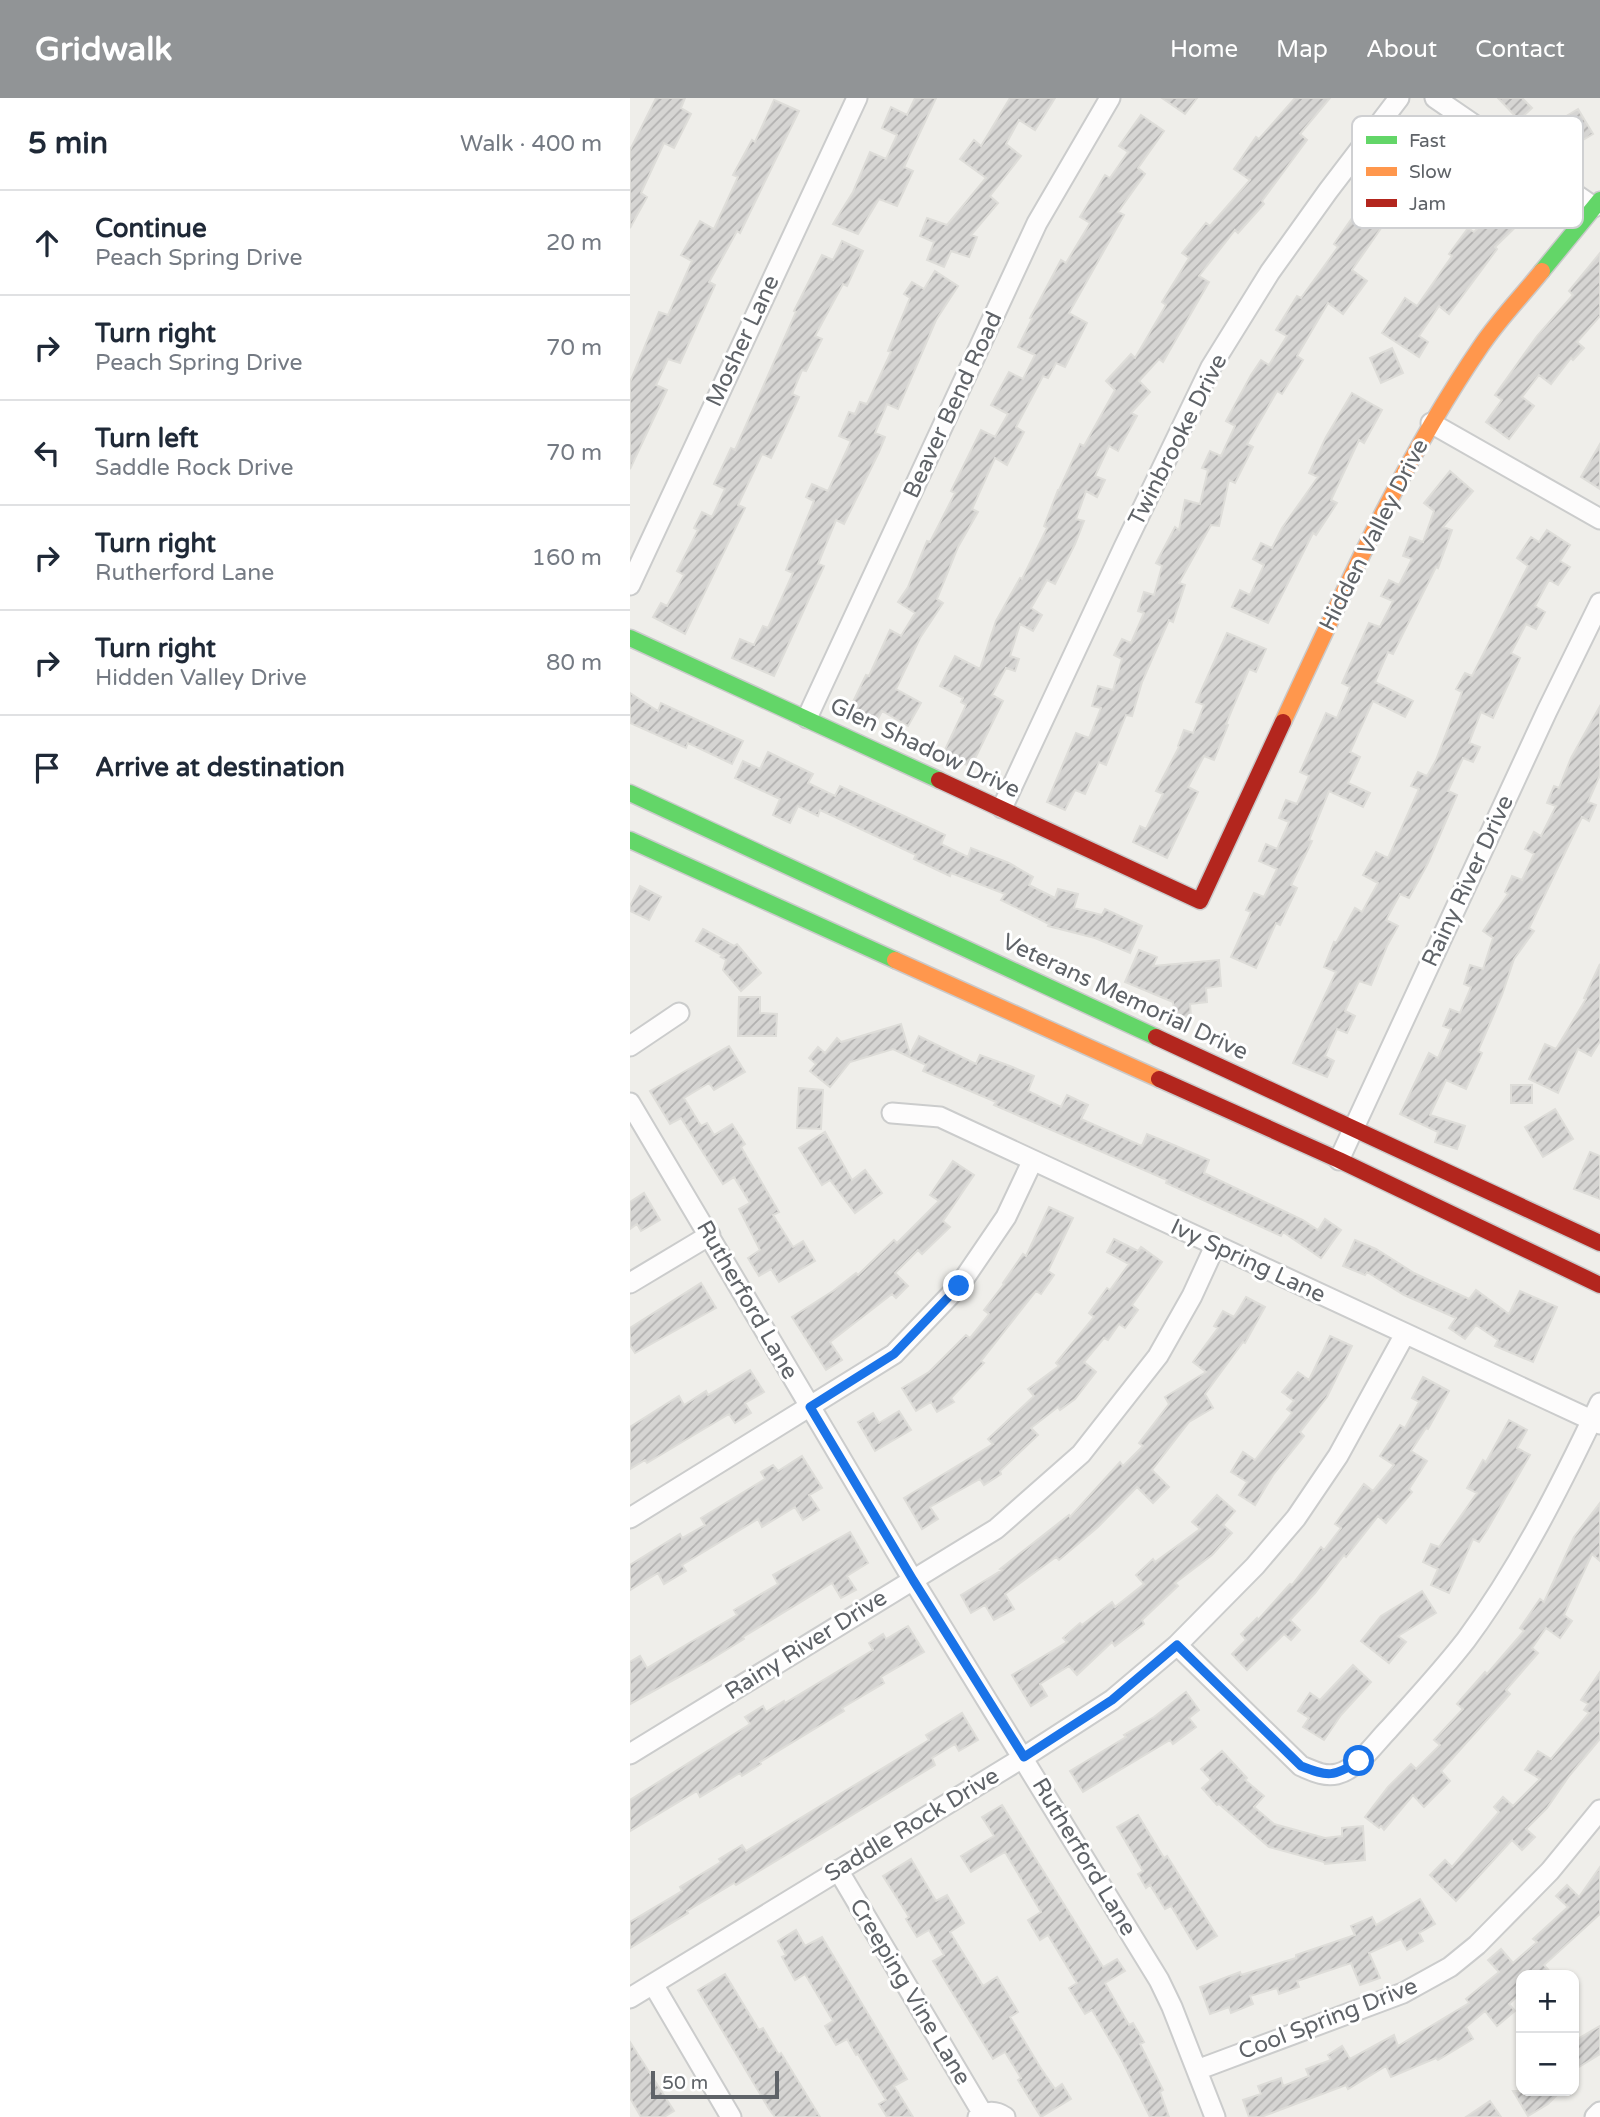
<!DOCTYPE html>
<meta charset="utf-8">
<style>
body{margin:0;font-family:"Varela Round",sans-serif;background:#f2f2f3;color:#1f2937}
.controls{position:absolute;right:21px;bottom:21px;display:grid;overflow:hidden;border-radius:14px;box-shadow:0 2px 5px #0004}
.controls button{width:63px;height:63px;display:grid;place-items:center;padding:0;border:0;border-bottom:2px solid #e0e1e3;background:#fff;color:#1f2937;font:35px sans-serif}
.scale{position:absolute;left:21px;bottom:18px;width:128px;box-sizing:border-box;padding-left:7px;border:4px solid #5f6368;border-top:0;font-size:19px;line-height:24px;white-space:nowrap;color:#5f6368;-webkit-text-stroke:5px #fff;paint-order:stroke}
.stop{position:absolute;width:21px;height:21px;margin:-16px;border:5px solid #1a73e8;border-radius:50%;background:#fff}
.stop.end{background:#1a73e8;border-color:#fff;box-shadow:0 2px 7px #0008}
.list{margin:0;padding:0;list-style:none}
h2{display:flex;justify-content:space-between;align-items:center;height:91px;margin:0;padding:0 28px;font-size:30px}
h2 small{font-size:23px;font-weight:400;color:#747a83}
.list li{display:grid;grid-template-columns:46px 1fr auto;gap:21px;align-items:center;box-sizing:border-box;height:105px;padding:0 28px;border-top:2px solid #e0e1e3}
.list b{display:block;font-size:26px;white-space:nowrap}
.list p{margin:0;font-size:23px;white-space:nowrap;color:#747a83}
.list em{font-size:23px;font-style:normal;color:#747a83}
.icon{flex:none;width:38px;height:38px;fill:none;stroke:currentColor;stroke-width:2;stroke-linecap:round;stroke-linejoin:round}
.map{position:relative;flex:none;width:970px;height:2019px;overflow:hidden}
header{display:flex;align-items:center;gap:42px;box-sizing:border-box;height:98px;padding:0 35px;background:#919496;color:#fff}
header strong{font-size:33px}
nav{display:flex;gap:38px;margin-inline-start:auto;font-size:24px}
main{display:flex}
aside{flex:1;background:#fff}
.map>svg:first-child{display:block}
</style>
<header>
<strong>Gridwalk</strong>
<nav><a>Home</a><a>Map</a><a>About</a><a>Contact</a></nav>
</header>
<main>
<aside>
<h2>5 min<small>Walk · 400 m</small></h2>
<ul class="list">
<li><svg class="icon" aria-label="ahead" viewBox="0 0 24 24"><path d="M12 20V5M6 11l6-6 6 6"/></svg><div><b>Continue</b><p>Peach Spring Drive</p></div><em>20 m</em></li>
<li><svg class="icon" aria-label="right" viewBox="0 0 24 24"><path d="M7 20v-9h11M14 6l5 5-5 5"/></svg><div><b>Turn right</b><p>Peach Spring Drive</p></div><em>70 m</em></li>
<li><svg class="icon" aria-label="left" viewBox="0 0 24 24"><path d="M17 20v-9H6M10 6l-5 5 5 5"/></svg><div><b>Turn left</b><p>Saddle Rock Drive</p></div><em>70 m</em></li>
<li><svg class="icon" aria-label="right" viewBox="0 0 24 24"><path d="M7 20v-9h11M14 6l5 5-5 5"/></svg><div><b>Turn right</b><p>Rutherford Lane</p></div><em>160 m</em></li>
<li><svg class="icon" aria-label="right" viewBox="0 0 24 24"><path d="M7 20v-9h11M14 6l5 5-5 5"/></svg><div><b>Turn right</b><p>Hidden Valley Drive</p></div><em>80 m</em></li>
<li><svg class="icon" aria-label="arrive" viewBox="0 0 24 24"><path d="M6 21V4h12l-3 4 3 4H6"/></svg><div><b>Arrive at destination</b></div></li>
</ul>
</aside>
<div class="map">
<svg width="970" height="2019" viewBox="0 0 970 2019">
<defs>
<pattern id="building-hatch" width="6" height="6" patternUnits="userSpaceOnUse" patternTransform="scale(1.75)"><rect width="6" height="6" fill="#d6d5d3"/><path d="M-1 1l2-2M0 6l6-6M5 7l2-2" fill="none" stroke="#b1b0af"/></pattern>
</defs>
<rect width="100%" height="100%" fill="#efeeea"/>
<path fill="url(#building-hatch)" stroke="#deddd9" stroke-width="2" d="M26 0H55L51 10 61 16 44 50 34 45 11 95 17 99 0 130V52Z
M285 0H306L274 69 283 73 267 108 249 101 228 136 203 126 223 94 240 54 256 61 267 37 252 30 261 9 277 17Z
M380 0H425L405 32 389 22 376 46 391 58 360 98 368 105 341 137 347 139 339 159 321 153 314 169 297 162 304 144 290 138 297 120 317 127 356 80 330 61 344 42 351 48Z
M532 0H567L555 16Z
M665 0H700L670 36 677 42 632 103 634 106 608 135 605 132 569 178 579 184 533 264 529 261 509 283 520 294 501 315 507 318 488 353 479 348 465 378 475 382 467 399 456 393 446 421 454 423 445 446 425 486 417 482 401 510 412 517 403 533 390 526 380 558 389 561 385 573 376 570 362 597 373 603 341 669 313 656 336 607 331 604 333 600 310 588 325 558 350 571 366 523 390 480 392 481 417 430 414 428 428 392H429L450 346 454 348 485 292 476 283 501 256 505 260 536 207 532 204 559 160 552 155 576 125 580 128 620 82 604 71 626 39 629 41Z
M868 0H892L902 10 889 22Z
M144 2 169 13 110 135 107 133 79 184 85 187 50 265 38 261 26 287 37 292 0 371V284L29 214 38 217 62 163 51 157 70 123 84 131 108 79 103 77 122 42 125 44Z
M948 11 963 36 933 54 918 29Z
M511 17 534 33 508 70 515 76 488 114 494 117 439 215 457 225 435 269 426 265 418 280 413 278 386 329 394 334 377 367 365 360 342 411 348 414 328 449 307 501 313 505 290 540 266 591 291 605 278 628 252 613 246 625 219 612 236 577 239 578 260 532 271 538 285 515 268 504 278 489 297 443 300 444 325 395 321 393 351 332 365 339 378 316 361 307 379 274 393 281 405 257 388 249 402 221 400 220 431 162 436 165 460 125 450 119 475 77 480 80 498 54 489 48Z
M794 32 817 50 782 92 789 99 759 126 756 123 722 172 737 183 713 216 698 205 667 258 673 262 652 296 647 293 617 346 623 349 605 385 599 382 589 428 581 427 549 485 555 487 543 524 539 522 512 584 502 618 496 617 476 667 469 664 455 696 445 692 435 712 417 704 446 635 459 640 471 610 462 608 468 588 483 592 492 561 484 557 492 541 501 545 514 515 508 513 514 494 524 497 532 468 526 465 545 429 549 432 555 402 570 406 578 372 572 370 580 353 591 358 605 328 596 323 621 277 631 262 639 267 657 238 646 232 667 198 671 200 708 149 704 146 727 113 777 69 768 62Z
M885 93 904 111 865 149 867 151 819 216 809 208 789 238 798 244 789 259 752 235 775 200 787 208 822 158 819 156 838 130 844 134Z
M212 143 233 153 217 188 213 186 185 238 192 241 176 273 172 272 162 296 169 299 161 317 141 360 132 356 108 407 115 410 55 536 23 519 31 505 37 508 54 477 47 473 68 432 64 430 72 414 82 419 95 391 84 386 101 350 105 352 166 214 164 213 192 157 203 162Z
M970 155V218L947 244 954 250 943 262 941 260 921 286 909 277 892 299 904 308 879 341 856 324 872 302 865 297 907 238 943 197 939 193Z
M305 173 328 188 306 222 268 311 257 306 245 335 255 339 249 354 214 426 206 422 188 466 194 468 144 578 102 560 110 541 124 547 133 528 138 530 163 475 156 472 184 403 176 399 182 386 198 393 221 343 209 338 219 314 225 316 230 304 237 306 261 254 258 253 280 200 274 196 282 184 294 191Z
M762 250 773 275 751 285 740 260Z
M722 295 752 312 734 345 729 342 701 402 707 405 686 437 683 435 638 525 602 509 610 492 620 497 634 467 623 461 631 445 642 450 652 430 688 379 679 375 696 339Z
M970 346V391L951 379Z
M820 373 843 393 813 429 822 432 808 470 806 469 763 556 758 554 745 584 783 603 775 619 743 603 720 654 730 659 718 685 740 695 733 709 699 693 679 742 682 743 661 787 667 790 650 827 646 825 626 870 601 859 621 814 616 812 624 795 634 799 647 771 629 763 636 746 647 751 659 724 649 720 656 702 667 706 679 678 670 674 696 615 707 620 720 589 712 585 739 525 750 529 763 503 751 498 759 482 769 487 782 461 773 458 780 439 793 444 804 413 794 405Z
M917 432 940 447 930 463 940 469 928 487 919 482 905 508 915 514 906 531 896 526 881 555 890 560 863 620 851 614 839 645 850 649 843 664 833 660 818 693 827 697 798 765 779 800 770 796 756 822 768 828 757 848 741 887 729 883 715 913 725 918 717 935 707 931 695 958 704 963 697 979 663 965 706 874 694 869 704 844 706 845 725 810 732 814 748 785 733 777 746 754 758 760 789 691 781 688 788 674 797 678 806 662 832 594 826 591 835 575 842 578 898 468 887 460 901 439 909 444Z
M597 535 636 551 626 574 619 571 596 626 598 627 584 662 574 658 558 689 568 694 537 760 503 744 510 728 516 731 533 696 526 693 549 649 548 648 554 632 563 635 574 607 566 604Z
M0 595 28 613 31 605 113 643 102 666 58 645 56 650 0 625Z
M970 608V677L958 704 966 707 959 723 952 719 899 830 904 833 884 861 872 897 848 953 852 955 836 991 816 982 800 1017 835 1028 827 1051 805 1044 808 1034 770 1016 799 955 808 960 821 931 813 928 820 911 830 915 841 889 834 886 840 867 853 871 863 840 853 833 878 796 875 794 882 778 892 782 904 756 895 751 904 734 911 738 926 708 917 705 924 688 929 690 941 660Z
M138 654 183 676 178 685 205 698 210 688 315 737 311 746 338 759 341 750 379 765 403 779 399 787 425 800 428 791 448 796 444 810 472 817 475 811 512 828 500 855 465 840 418 828 419 826 371 802 375 796 321 775 320 778 284 761 286 757 190 712 188 718 168 708 160 725 143 717 150 701 105 680 113 663 130 671Z
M10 788 31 799 19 822 0 813V808Z
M73 831 104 848 107 846 131 875 111 893 93 872 96 862 91 859 93 858 66 843Z
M509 852 527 859 523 868 589 862 591 888 576 890 577 904 560 906 561 919 545 920 543 904 495 884Z
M970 866V943L961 958 948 951 928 995 899 981 915 946 926 951 956 901 954 900Z
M109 899H130V915L147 916 146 938H108Z
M271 926 280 956 289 938 346 966 350 957 380 968 404 978 398 993 431 1009 437 997 458 1007 451 1021 512 1048 517 1036 539 1045 579 1062 574 1075 673 1122 688 1132 695 1121 711 1132 691 1160 653 1134 651 1138 536 1085 537 1082 364 1007 366 1004 293 973 296 967 263 951 220 964 200 989 180 973 186 966 179 960 188 949 195 955 207 940 211 944Z
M99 948 115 974 84 992 79 985 54 1000 71 1028 77 1025 84 1037 102 1026 115 1046 111 1049 149 1114 143 1117 163 1149 173 1143 185 1163 149 1184 141 1171 129 1178 118 1160 130 1152 109 1111 120 1105 104 1079 93 1086 51 1020 40 1026 20 993Z
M881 987H902V1005H881Z
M169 990 193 992 191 1031 167 1030Z
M925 1011 943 1041 913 1059 895 1029Z
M195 1034 222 1082 235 1072 252 1095 225 1115 200 1082 192 1087 169 1050Z
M960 1054 970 1058V1101L944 1091Z
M323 1063 344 1077 313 1123 320 1129 292 1156 288 1152 265 1175 278 1188 266 1200 262 1196 200 1244 212 1262 196 1272 162 1219 203 1193 226 1175 228 1177 264 1142 267 1145 309 1103 300 1097Z
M14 1095 30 1122 11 1133 7 1126 0 1131V1104Z
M419 1109 443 1120 418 1173 424 1177 411 1196 406 1193 351 1263 354 1265 321 1300 324 1304 307 1314 301 1304 286 1313 272 1290 299 1274 336 1237 340 1240 359 1216 354 1212 374 1186 373 1185 393 1156 396 1158Z
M484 1141 508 1153 511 1149 532 1164 502 1207 508 1212 495 1230 489 1226 478 1242 474 1240 454 1264 466 1274 445 1301 430 1312 428 1309 401 1330 408 1337 370 1373 371 1376 354 1387 350 1381 300 1409 308 1421 292 1431 274 1400 363 1346 358 1341 404 1298 398 1291 429 1268 426 1265 464 1219 459 1215 477 1190 480 1192 499 1166 477 1154Z
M725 1142 746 1151 784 1175 839 1201 846 1192 879 1216 890 1193 927 1209 903 1264 865 1248 868 1242 846 1227 835 1241 819 1230 826 1220 774 1197 737 1174 735 1177 713 1168Z
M71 1185 86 1210 5 1255 0 1247V1230Z
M616 1199 635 1209 615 1245 613 1244 575 1296 583 1310 559 1324 522 1372 539 1389 523 1405 507 1389 468 1429 429 1462 426 1459 375 1496 384 1511 364 1522 355 1507 341 1515 331 1497 372 1472 370 1471 439 1417 440 1419 490 1364 493 1368 513 1348 509 1345 539 1306 535 1299 576 1274 563 1264 588 1230 584 1228 593 1213 604 1219Z
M700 1238 722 1248 697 1299 670 1334 674 1338 643 1377 625 1407 609 1397 617 1384 601 1374 613 1354 625 1362 662 1315 657 1311 664 1303 652 1294 668 1274 679 1282Z
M120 1272 134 1294 115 1305 121 1315 105 1325 99 1316 17 1365 15 1362 0 1371V1329L49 1298 54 1307 76 1293 78 1297Z
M793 1279 819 1293 798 1331 796 1330 781 1353 797 1363 779 1391 782 1394 756 1425 748 1418 716 1459 714 1457 685 1495 660 1522 670 1532 661 1542 654 1536 617 1572 602 1556 616 1542 611 1536 627 1520 628 1522 660 1486 662 1487 691 1449 694 1452 711 1430 705 1426 734 1386 743 1393 764 1367 750 1358 770 1327 775 1330 789 1304 782 1300Z
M269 1313 281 1332 245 1353 228 1324 243 1315 249 1325Z
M879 1322 897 1332 887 1350 900 1357 857 1432 849 1444 843 1441 819 1495 801 1487 808 1471 793 1464 801 1446 809 1449 847 1395 837 1390 853 1362 856 1364Z
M172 1358 192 1390 179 1397 189 1412 173 1422 165 1409 132 1429 128 1421 52 1467 56 1473 34 1486 28 1475 0 1492V1467L50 1436 52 1440 75 1427 71 1420 135 1381 131 1374 143 1367 148 1373Z
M587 1397 605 1413 593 1427 602 1435 582 1457 545 1485 548 1488 512 1522 514 1526 485 1548 482 1544 447 1577 439 1568 410 1586 417 1598 401 1608 382 1577 437 1544 433 1540 450 1525 452 1527 482 1504 485 1509 514 1486 506 1477 523 1461 525 1464 570 1431 562 1424Z
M970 1405V1463L962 1456 934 1517 942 1523 930 1540 916 1530 902 1550 908 1555 876 1592 880 1596 811 1673 820 1683 794 1709 783 1697 754 1732 751 1728 749 1730 735 1719 758 1689 781 1666 786 1671 810 1647 804 1642 833 1611 827 1606 855 1574 857 1576 894 1533 890 1530 910 1501 914 1504 944 1439Z
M220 1434 238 1465 217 1478 226 1492 211 1500 202 1485 113 1539 114 1541 80 1562 0 1606V1564L10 1558 17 1570 59 1545 107 1517 104 1512 148 1486 143 1477Z
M792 1493 806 1515 768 1538 776 1544 759 1565 731 1543 751 1518Z
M278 1528 294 1554 251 1579 254 1585 212 1610 214 1613 130 1664 131 1666 112 1678 110 1675 70 1699 67 1693 0 1733V1702L120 1626 115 1619 133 1608 136 1614 154 1603 155 1605 243 1552 239 1545 253 1536 256 1541Z
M723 1567 741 1584 711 1617 694 1642 673 1629 679 1620 668 1613 680 1595 690 1602Z
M970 1574V1641L939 1678 917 1710 896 1731 905 1739 892 1752 882 1742 826 1803 800 1777 815 1762 822 1769 869 1714 864 1709 873 1699 883 1708 910 1681 895 1672 908 1653 921 1661 959 1615 954 1612 958 1606 951 1602Z
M556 1594 569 1612 559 1620 566 1629 543 1646 540 1642 453 1694 440 1673 496 1639 494 1637 524 1619Z
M332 1615 348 1642 329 1653 325 1646 302 1660 305 1667 106 1787 104 1785 57 1813 58 1815 0 1850V1824L52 1793 50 1789 91 1764 89 1761 112 1747 116 1753 299 1642 296 1637Z
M592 1653 617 1680 615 1682 634 1698 624 1709 644 1726 695 1740 712 1738V1730L733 1728 735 1762 695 1766 694 1764 639 1749 589 1706 587 1707 572 1690 581 1682 571 1671Z
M372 1707 473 1869 487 1861 495 1873 475 1885 499 1927 503 1925 514 1944 510 1946 533 1992 530 1994 539 2019H520L491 1961 462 1912 455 1916 439 1890 447 1885 418 1837 410 1842 398 1822 411 1814 375 1754 341 1774 331 1758 364 1738 352 1719Z
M508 1717 534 1760 537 1758 587 1838 567 1851 541 1808 535 1811 520 1787 516 1790 508 1776 513 1773 487 1729Z
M281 1761 306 1803 317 1797 334 1825 320 1834 353 1888 367 1879 388 1914 380 1919 410 1969 425 1991 432 1986 441 2001 411 2019 388 1982 391 1980 375 1954 363 1961 303 1863 314 1857 299 1832 287 1839 276 1821 279 1819 253 1778Z
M970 1769V1816L914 1867 923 1877H891V1895L879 1906 885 1913 867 1928 855 1913 836 1929 843 1941 808 1962 806 1960 761 1979 756 1968 718 1991 716 1987 631 2019H619L613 2002 631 1996 628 1988 651 1980 653 1988 679 1978 676 1971 701 1962 698 1957 712 1948 720 1961 764 1937 768 1948 839 1905 836 1901 869 1874 858 1862 871 1851 883 1865 907 1844 903 1841 938 1809 926 1798 937 1787 949 1799Z
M790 1801 805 1826 789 1835 793 1843 777 1852 771 1841 739 1855 750 1880 730 1887 721 1865 667 1883 669 1889 649 1896 647 1890 620 1898 623 1906 601 1915 599 1909 580 1916 570 1889 610 1874 611 1877 666 1860V1857L725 1837 721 1828 742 1819 746 1827Z
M166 1832 175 1848 192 1839 277 1981 264 1988 283 2019H257L249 2006 256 2002 228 1956 226 1957 217 1941 206 1947 195 1928 203 1923 175 1876 165 1882 152 1859 156 1857 148 1843Z
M95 1876 129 1932 133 1930 149 1957 151 1955 190 2019H145L139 2011 68 1892Z
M970 1928V1956L944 1972V1943Z
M0 1944 44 2013 34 2019H11L0 2000Z
M883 1993H931L918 2006 898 2018Z
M860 2003 871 2019H836Z"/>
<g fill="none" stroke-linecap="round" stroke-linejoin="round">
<defs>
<path id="street" d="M805 0 964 109
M801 325 970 421
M0 487 227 0
M177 620 407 125 480 0
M372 710 494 449 581 269 640 174 698 93 769 0
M0 948 49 915
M0 1005 283 1482 529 1882 542 1909 585 2019
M262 1015 310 1019 970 1326
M709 1062 917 613 970 505
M0 1185 80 1137
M0 1420 264 1256 329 1188 376 1119 402 1064
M547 1547 671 1668C683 1673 694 1679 707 1676 728 1671 745 1645 759 1631 785 1602 812 1573 836 1542 890 1469 931 1387 970 1305
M0 1656 366 1431 451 1356 528 1258 562 1198 585 1148
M208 1772 353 2016
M23 1886 101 2019
M0 1900 394 1659 482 1602 547 1547 625 1468 666 1420 708 1358 775 1236
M567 1972 773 1895 820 1869 847 1847 920 1773 970 1712
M348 2019C357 2013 366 2013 375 2019
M965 2019 970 2014"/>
<path id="fast" d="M912 173 970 102
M0 540 309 682
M0 695 526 939
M0 742 265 862"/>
<path id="slow" d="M653 624C713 495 771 365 851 248 869 221 892 198 912 173
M265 862 529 981"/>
<path id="jam" d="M309 682 570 803 653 624
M526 939 970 1145
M529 981 709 1062 970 1187"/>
</defs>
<use href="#street" stroke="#cbcccc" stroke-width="23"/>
<use href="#fast" stroke="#cacacb" stroke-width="19"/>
<use href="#slow" stroke="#cacacb" stroke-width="19"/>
<use href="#jam" stroke="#cacacb" stroke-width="19"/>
<use href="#street" stroke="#fdfcfc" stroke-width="19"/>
<use href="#fast" stroke="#63d668" stroke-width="16"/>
<use href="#slow" stroke="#ff974d" stroke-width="16"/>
<use href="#jam" stroke="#b3261e" stroke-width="16"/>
</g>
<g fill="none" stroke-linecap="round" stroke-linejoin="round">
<path stroke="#1a73e8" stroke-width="9" d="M329 1188 264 1256 180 1309 283 1482 394 1659 482 1602 547 1547 671 1668C698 1679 704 1679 729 1663"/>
</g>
<g text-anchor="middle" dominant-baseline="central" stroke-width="6" stroke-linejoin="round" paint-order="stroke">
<g font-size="23" fill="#5f6368" stroke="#fff">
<text transform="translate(113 243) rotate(-65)">Mosher Lane</text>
<text transform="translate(323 307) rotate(-65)">Beaver Bend Road</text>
<text transform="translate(548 342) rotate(-63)">Twinbrooke Drive</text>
<text transform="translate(744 437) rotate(-63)">Hidden Valley Drive</text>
<text transform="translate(295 650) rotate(25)">Glen Shadow Drive</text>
<text transform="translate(838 783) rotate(-65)">Rainy River Drive</text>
<text transform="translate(495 899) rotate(25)">Veterans Memorial Drive</text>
<text transform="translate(618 1163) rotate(25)">Ivy Spring Lane</text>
<text transform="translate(117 1202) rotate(60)">Rutherford Lane</text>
<text transform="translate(176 1547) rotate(-32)">Rainy River Drive</text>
<text transform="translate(282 1727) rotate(-31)">Saddle Rock Drive</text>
<text transform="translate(454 1759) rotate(59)">Rutherford Lane</text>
<text transform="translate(280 1894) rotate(59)">Creeping Vine Lane</text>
<text transform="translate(698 1921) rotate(-21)">Cool Spring Drive</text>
</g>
</g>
<rect x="722" y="18" width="231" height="112" rx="10" fill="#fff" stroke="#cfd0d2" stroke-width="2"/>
<rect x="736" y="38" width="31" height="8" fill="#63d668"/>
<rect x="736" y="69" width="31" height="9" fill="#ff974d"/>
<rect x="736" y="101" width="31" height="8" fill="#b3261e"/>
<g font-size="19" fill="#5f6368">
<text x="779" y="49">Fast</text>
<text x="779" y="80">Slow</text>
<text x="779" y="112">Jam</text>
</g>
</svg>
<div class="controls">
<button>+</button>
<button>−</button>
</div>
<div class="scale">50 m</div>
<div class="stop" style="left:729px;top:1663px"></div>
<div class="stop end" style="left:329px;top:1188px"></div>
</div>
</main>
